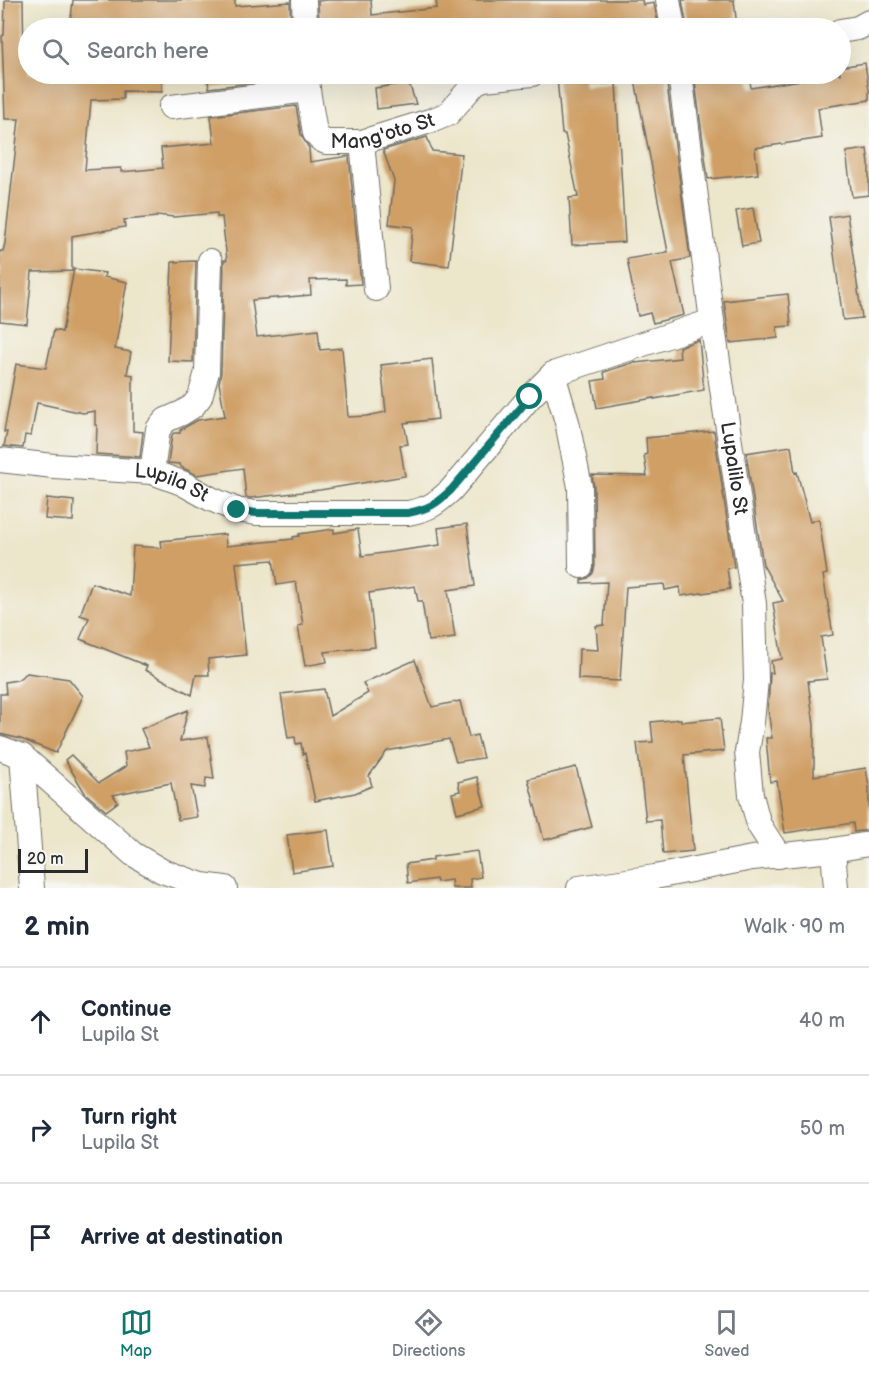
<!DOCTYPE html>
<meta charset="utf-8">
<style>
body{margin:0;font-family:"Balsamiq Sans",sans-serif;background:#f2f2f3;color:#1f2937}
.scale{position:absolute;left:18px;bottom:15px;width:70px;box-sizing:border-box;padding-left:6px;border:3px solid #2b2b2b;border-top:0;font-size:16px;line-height:21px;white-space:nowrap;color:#2b2b2b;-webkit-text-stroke:4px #f6f6f2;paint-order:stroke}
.stop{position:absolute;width:18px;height:18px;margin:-14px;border:4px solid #0f766e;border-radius:50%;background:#fff}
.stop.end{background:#0f766e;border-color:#fff;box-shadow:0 2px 6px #0008}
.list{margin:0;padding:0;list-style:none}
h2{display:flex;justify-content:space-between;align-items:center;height:78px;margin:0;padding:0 24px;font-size:26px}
h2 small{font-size:20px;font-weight:400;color:#747a83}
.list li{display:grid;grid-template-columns:39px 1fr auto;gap:18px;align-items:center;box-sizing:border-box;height:108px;padding:0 24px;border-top:2px solid #e0e1e3}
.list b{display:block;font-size:22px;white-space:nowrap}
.list p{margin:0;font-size:20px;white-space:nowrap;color:#747a83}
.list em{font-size:20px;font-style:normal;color:#747a83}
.icon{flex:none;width:33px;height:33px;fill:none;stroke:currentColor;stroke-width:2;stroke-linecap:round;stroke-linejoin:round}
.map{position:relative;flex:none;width:869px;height:888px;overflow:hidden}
.search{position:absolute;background:#fff;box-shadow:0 6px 24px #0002;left:18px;right:18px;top:18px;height:66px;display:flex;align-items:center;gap:15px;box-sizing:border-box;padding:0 21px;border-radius:33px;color:#747a83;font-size:22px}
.sheet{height:402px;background:#fff}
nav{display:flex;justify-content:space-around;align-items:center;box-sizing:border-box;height:84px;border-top:2px solid #e0e1e3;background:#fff;font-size:16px;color:#747a83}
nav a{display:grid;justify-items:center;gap:3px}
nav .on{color:#0f766e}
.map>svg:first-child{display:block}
</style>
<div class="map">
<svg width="869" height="888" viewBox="0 0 869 888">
<rect width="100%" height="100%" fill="#f6f6f2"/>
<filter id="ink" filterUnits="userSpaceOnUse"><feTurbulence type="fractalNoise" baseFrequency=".0167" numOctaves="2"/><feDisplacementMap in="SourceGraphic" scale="12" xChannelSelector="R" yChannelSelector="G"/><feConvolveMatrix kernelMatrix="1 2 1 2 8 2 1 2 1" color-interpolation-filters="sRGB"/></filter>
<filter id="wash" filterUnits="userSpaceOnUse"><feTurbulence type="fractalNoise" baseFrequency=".008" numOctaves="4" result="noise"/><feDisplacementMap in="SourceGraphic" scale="24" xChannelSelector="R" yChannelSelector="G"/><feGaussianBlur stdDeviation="1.35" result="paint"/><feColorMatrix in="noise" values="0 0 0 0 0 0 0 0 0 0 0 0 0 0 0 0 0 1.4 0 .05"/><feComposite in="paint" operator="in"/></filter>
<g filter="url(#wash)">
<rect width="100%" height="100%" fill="#ece6cb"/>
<g id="blocks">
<path fill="#cf9f65" d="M5 0H23L24 60H28V74H162V92L123 91V99L91 100 85 170 121 168V172L163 168 161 148 214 143 211 116 296 106 301 135 309 148 310 162 349 156 361 284 346 285V279L310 280 311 295 252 300 257 337 318 330 320 350 342 348 348 417 367 416 386 412 381 365 432 359 438 419 404 423 408 444 400 445 405 476 320 490 250 498 246 497 243 468 197 475 181 467 180 464 168 463 172 435 174 433H180V430L198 420 225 416 219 383 221 372 224 260H227L222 217H217V213L174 217 157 215V217L124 220 125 227 72 236V271L32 272 27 324 0 321V251H3L5 243 19 119H5L2 36 4 35Z
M73 0H235V6L290 2 291 28H70Z
M327 0H371L372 15 437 8 436 0H642L643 5 654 3 659 28H319L318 1Z
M682 0H734L737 28H687Z
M865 63 869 90V100L818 108 822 138 755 148 758 174 708 179 694 74H749L751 88 819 77V74H840V67Z
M207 74H293V78L209 88Z
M583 74 584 86 616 83 625 242 572 245 569 198 578 197 565 134H562L557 77Z
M666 77 690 258 672 262 684 315 653 323 650 313 638 316 627 259 668 252 635 80Z
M409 83 416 104 377 109 375 88Z
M427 137 432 151 462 154 449 266 409 261 413 227 389 224 394 181 383 150Z
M867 149 869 164V195L852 197 846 152Z
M753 208 759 243 742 246 736 211Z
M847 214 862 318 843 320 829 217Z
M196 261 193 362 168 361 172 262Z
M74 269 105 273 104 277 127 282 115 349 131 352 127 374 133 375V431L143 432 140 457 96 454 97 425H95V411L83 413 37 403 31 436 25 435 23 448 4 446 7 432H4L16 364 46 368 54 330 62 332Z
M788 294 791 326 777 327 778 338 730 343 724 301Z
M699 340 704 390 654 399V398L597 408 592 381 605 379 604 372 635 362V363L680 358 679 347Z
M714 431 734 567 727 568 730 589 681 596 680 587 665 590 664 584 626 587 620 681 578 679 579 649 598 650 596 626 604 625 607 582 581 583V580L588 578 593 573 595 566 594 487 592 475 647 476 644 455 647 454 646 438Z
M791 446 795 473 797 472 810 522 819 519 827 574 823 575 833 635 821 637 827 679 808 681 814 725V776L866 768 869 787V830L854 832 853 823 785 833 777 781 770 782 766 738H772L768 709 770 673H773L771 661 782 659 773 603 783 601 763 565 746 453Z
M47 498 74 501 73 521 45 519Z
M467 524 475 586 448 590 455 638 428 641 422 601H418L415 586 369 593 375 647 325 652 327 662 305 666 298 626 303 625 296 582 277 585 273 560 236 563 246 655 208 659 209 675H196L192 695 145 670 147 666 80 639 89 618 80 615 92 583 130 596 133 546 162 548 161 541 225 534 226 546 293 539V537L299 536V534L334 529V533L358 529 362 556 440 545 438 528Z
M415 660 432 707 460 701 469 737 477 735 483 758 456 762 449 739 387 751 369 776 372 786 355 793 315 801 305 753 303 754 301 743 296 744 295 737 288 738 281 694 324 689 330 716 368 693 363 683Z
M27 673 69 679 83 696 56 753 21 739 0 734V694H6L5 682 17 680Z
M188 710 180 741 208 737 214 779 206 778 205 788 191 786 197 817 178 820 171 783 113 795 118 802 106 811 85 793 65 760 71 755 99 783 126 766 124 752 149 747 141 729Z
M720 718 724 751 684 755 693 851 663 854 660 820 646 821 637 743 653 742 651 722 681 719V722Z
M576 767 592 827 544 840 528 779Z
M477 777 485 806 457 813 452 793 460 791 458 782Z
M328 830 333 866 292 872 287 835Z
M477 851 481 877 470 879 471 888H452L451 880 437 882 436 879 408 883 406 864 433 860V857Z"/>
</g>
</g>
<g filter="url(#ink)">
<use href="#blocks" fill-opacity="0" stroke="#6f6c63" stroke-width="1.5"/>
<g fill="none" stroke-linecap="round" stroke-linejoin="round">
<defs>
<g id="street">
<path d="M304 0 305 28"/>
<path d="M668 0 673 28"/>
<path d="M840 31 858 28 869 22"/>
<path id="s1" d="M307 74 308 90 315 133 320 139 326 142H362L433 120 448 114 476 82 484 79 532 74"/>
<path id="s2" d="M680 74 712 321 754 604 756 680 752 722 747 752 751 795 759 825 779 856"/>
<path d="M171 107 308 90"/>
<path d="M362 142 376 289"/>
<path d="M553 374 712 321"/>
<path id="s3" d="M0 460 54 466 152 472 182 483 211 499 237 510 256 513H408C429 509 436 504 451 490L530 397 553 374 567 422 580 487 581 566"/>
<path d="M152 472 158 429 166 420 182 413 193 406 200 397 207 372 210 261"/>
<path d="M0 748 22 756 133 854 162 871 202 885 225 888"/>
<path d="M22 756 32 888"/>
<path d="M833 850 836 888"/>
<path d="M579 888 655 877 752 858 833 850 869 844"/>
</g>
</defs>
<use href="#street" stroke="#6f6c63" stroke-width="26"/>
<use href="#street" stroke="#fff" stroke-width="24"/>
</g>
</g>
<g fill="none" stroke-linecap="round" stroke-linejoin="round" filter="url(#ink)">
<path stroke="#0f766e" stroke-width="8" d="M237 510 256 513H408C429 509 436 504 451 490L530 397"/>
</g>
<g text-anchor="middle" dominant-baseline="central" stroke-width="5" stroke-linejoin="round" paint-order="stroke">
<g font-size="20" fill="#2b2b2b" stroke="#f6f6f2">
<text stroke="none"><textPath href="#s1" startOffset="132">Mang'oto St</textPath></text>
<text stroke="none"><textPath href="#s2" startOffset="398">Lupalilo St</textPath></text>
<text stroke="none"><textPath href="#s3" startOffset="174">Lupila St</textPath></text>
</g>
</g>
</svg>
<div class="scale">20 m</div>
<div class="stop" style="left:530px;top:397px"></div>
<div class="stop end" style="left:237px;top:510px"></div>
<div class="search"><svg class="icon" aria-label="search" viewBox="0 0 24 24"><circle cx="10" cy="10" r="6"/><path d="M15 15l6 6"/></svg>Search here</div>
</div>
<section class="sheet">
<h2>2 min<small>Walk · 90 m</small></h2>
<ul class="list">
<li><svg class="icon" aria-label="ahead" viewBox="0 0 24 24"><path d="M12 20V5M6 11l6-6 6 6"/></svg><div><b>Continue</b><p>Lupila St</p></div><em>40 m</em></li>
<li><svg class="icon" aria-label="right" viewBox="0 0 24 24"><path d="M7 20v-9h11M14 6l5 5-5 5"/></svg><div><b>Turn right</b><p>Lupila St</p></div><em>50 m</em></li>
<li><svg class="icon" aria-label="arrive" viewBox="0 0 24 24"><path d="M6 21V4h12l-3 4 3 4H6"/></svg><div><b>Arrive at destination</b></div></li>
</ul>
</section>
<nav>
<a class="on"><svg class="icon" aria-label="map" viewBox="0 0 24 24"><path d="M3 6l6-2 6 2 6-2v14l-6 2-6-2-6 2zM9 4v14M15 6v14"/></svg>Map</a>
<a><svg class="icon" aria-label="directions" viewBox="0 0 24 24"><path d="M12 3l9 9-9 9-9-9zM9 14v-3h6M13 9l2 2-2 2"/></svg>Directions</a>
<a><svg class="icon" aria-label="saved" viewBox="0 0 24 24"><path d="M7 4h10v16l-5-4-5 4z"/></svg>Saved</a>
</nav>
